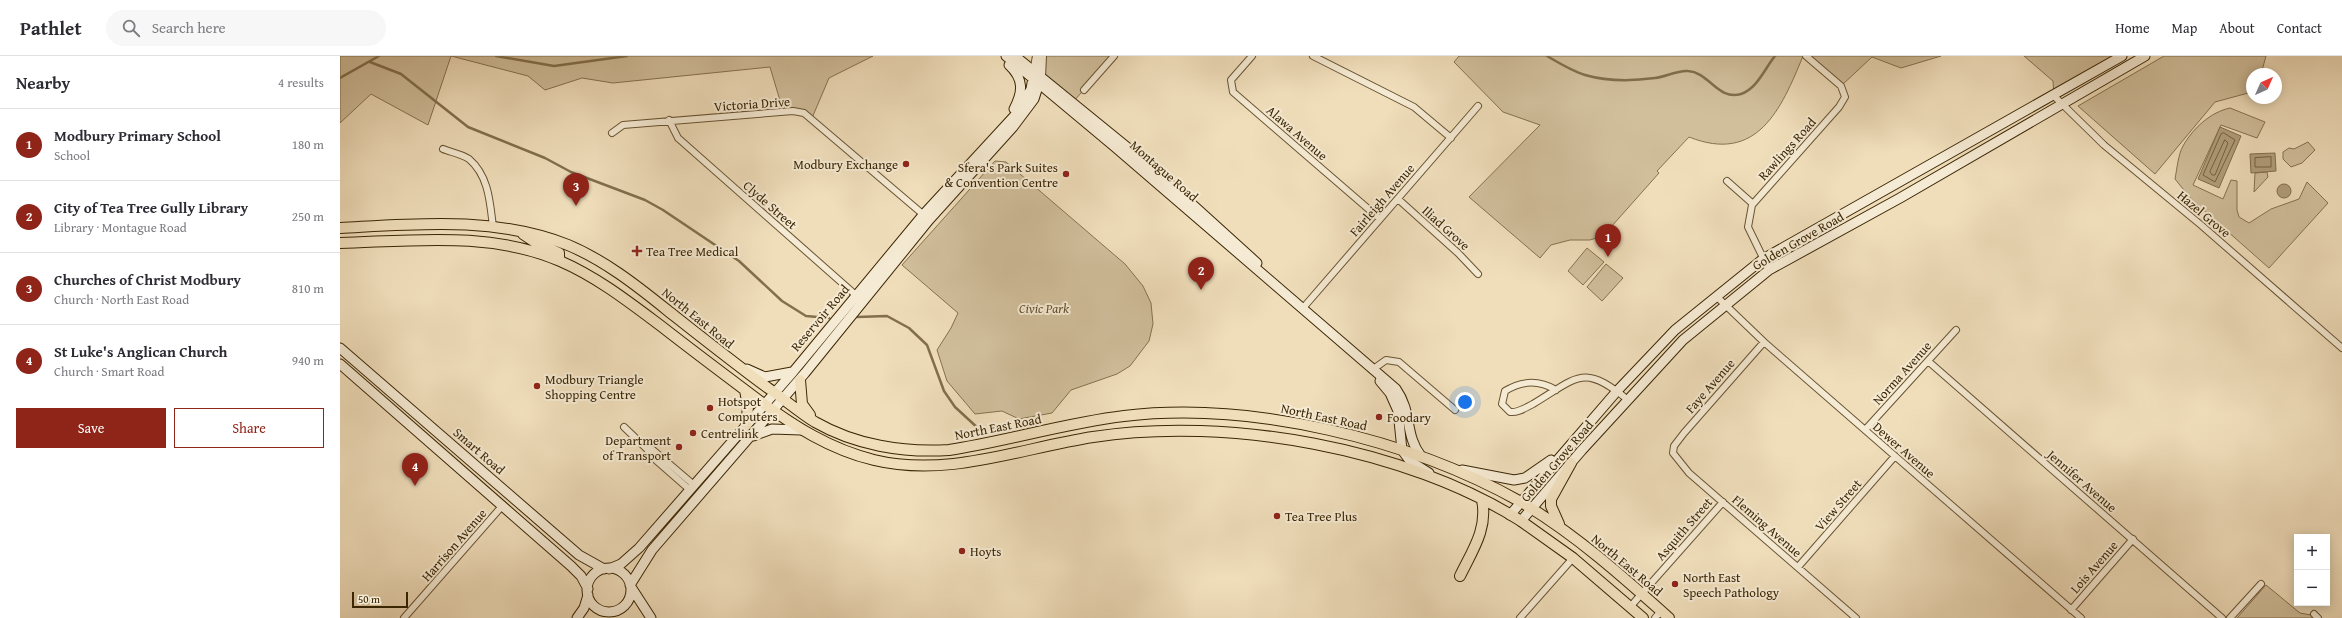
<!DOCTYPE html>
<meta charset="utf-8">
<style>
body{margin:0;font-family:"Gentium Book Plus",serif;background:#f7f7f7;color:#2b2b33}
.controls{position:absolute;right:12px;bottom:12px;display:grid;overflow:hidden;border-radius:0px;box-shadow:0 2px 10px #0003}
.controls button{width:36px;height:36px;display:grid;place-items:center;padding:0;border:0;border-bottom:1px solid #e1e1e2;background:#fff;color:#2b2b33;font:20px sans-serif}
.compass{position:absolute;left:1906px;top:12px;width:36px;height:36px;border-radius:50%;background:#fff;box-shadow:0 2px 10px #0003;rotate:45deg}
.scale{position:absolute;left:12px;bottom:10px;width:56px;box-sizing:border-box;padding-left:4px;border:2px solid #3b2604;border-top:0;font-size:11px;line-height:14px;white-space:nowrap;color:#3b2604;-webkit-text-stroke:3px #f5ead3;paint-order:stroke}
.you{position:absolute;left:1125px;top:346px;width:14px;height:14px;margin:-10px;border:3px solid #fff;border-radius:50%;background:#1a73e8;box-shadow:0 0 0 6px #1a73e833}
.badge{display:grid;place-items:center;width:26px;height:26px;border-radius:50%;background:#8f2418;color:#fff;font-size:13px;font-weight:700}
.pin{position:absolute;translate:-50% -33px;filter:drop-shadow(0 1px 2px #0008)}
.pin::after{content:'';position:absolute;top:21px;width:14px;height:12px;background:inherit;clip-path:polygon(0 0,100% 0,50% 100%)}
.list{margin:0;padding:0;list-style:none}
h2{display:flex;justify-content:space-between;align-items:center;height:52px;margin:0;padding:0 16px;font-size:17px}
h2 small{font-size:13px;font-weight:400;color:#7c7c81}
.list li{display:grid;grid-template-columns:26px 1fr auto;gap:12px;align-items:center;box-sizing:border-box;height:72px;padding:0 16px;border-top:1px solid #e1e1e2}
.list b{display:block;font-size:15px;white-space:nowrap}
.list p{margin:0;font-size:13px;white-space:nowrap;color:#7c7c81}
.list em{font-size:13px;font-style:normal;color:#7c7c81}
.actions{display:flex;gap:8px;padding:12px 16px}
.actions a{flex:1;padding:9px 0;border:1px solid #8f2418;border-radius:0px;text-align:center;font-size:14px;color:#8f2418}
.actions .main{background:#8f2418;color:#fff}
.icon{flex:none;width:22px;height:22px;fill:none;stroke:currentColor;stroke-width:2;stroke-linecap:round;stroke-linejoin:round}
.map{position:relative;flex:none;width:2002px;height:562px;overflow:hidden}
header{display:flex;align-items:center;gap:24px;box-sizing:border-box;height:56px;padding:0 20px;background:#fff;border-bottom:1px solid #e1e1e2}
header strong{font-size:19px}
nav{display:flex;gap:22px;margin-inline-start:auto;font-size:14px}
.search{width:280px;height:36px;background:#f7f7f7;display:flex;align-items:center;gap:10px;box-sizing:border-box;padding:0 14px;border-radius:22px;color:#7c7c81;font-size:15px}
main{display:flex}
aside{flex:1;background:#fff}
.map>svg:first-child{display:block}
</style>
<header>
<strong>Pathlet</strong>
<div class="search"><svg class="icon" aria-label="search" viewBox="0 0 24 24"><circle cx="10" cy="10" r="6"/><path d="M15 15l6 6"/></svg>Search here</div>
<nav><a>Home</a><a>Map</a><a>About</a><a>Contact</a></nav>
</header>
<main>
<aside>
<h2>Nearby<small>4 results</small></h2>
<ul class="list">
<li><span class="badge">1</span><div><b>Modbury Primary School</b><p>School</p></div><em>180 m</em></li>
<li><span class="badge">2</span><div><b>City of Tea Tree Gully Library</b><p>Library · Montague Road</p></div><em>250 m</em></li>
<li><span class="badge">3</span><div><b>Churches of Christ Modbury</b><p>Church · North East Road</p></div><em>810 m</em></li>
<li><span class="badge">4</span><div><b>St Luke's Anglican Church</b><p>Church · Smart Road</p></div><em>940 m</em></li>
</ul>
<div class="actions"><a class="main">Save</a><a>Share</a></div>
</aside>
<div class="map">
<svg width="2002" height="562" viewBox="0 0 2002 562">
<rect width="100%" height="100%" fill="#f0debb"/>
<filter id="stains"><feTurbulence type="fractalNoise" baseFrequency=".005" numOctaves="4"/><feColorMatrix values="0 0 0 0 .2 0 0 0 0 .09 0 0 0 0 .02 0 0 0 .5 -.17"/></filter>
<radialGradient id="worn" r=".72"><stop offset=".6" stop-color="#630" stop-opacity="0"/><stop offset="1" stop-color="#630" stop-opacity=".3"/></radialGradient>
<path fill="#d1bf9c" stroke="#867250" d="M0 0H533L489 22 472 62 448 55 441 48 430 11 273 27 242 22 205 34 188 20 111 0 88 69 31 38 0 67Z
M702 0H774L733 46 701 21Z
M1119 0H1463C1441 54 1417 108 1349 81L1317 115 1319 117 1263 180 1250 184H1230L1211 189 1200 202 1129 141 1200 69 1163 56 1114 6Z
M1466 0H1601L1561 12 1532 1 1501 30Z
M1684 0H1782L1714 40 1713 25Z
M1824 0H1926L1921 18H1912V36L1875 46 1815 118 1738 50Z
M1890 52 1925 66 1917 82 1881 69 1853 129 1883 143 1891 124 1897 125V154L1899 161 1909 167 1931 153 1959 143 1967 126 1988 147 1929 212 1852 144 1835 123C1837 113 1838 99 1843 90 1853 72 1871 56 1890 52Z
M1968 86 1975 94 1962 107 1951 111 1943 103V96L1949 92 1954 93Z
M655 105 666 106 785 208 803 230 811 247 813 268 809 285 790 310 777 318 731 334 712 357 679 363 662 355 635 358 607 325 597 294 611 272 618 257 562 209Z
M1927 116 1928 121 1914 136 1915 117Z
M1247 192 1264 206 1243 229 1228 215Z
M1266 208 1283 222 1262 245 1247 231Z
M1926 529 1960 557 1971 559 1974 562H1897Z"/>
<path fill="#b29f7d" stroke="#826f4d" d="M1880 71 1901 80 1879 132 1858 123Z
M1935 97 1936 115 1911 117 1910 98Z
M1937 135a7 7 0 1 1 14 0a7 7 0 1 1-14 0Z"/>
<g fill="none" stroke-linecap="round" stroke-linejoin="round">
<path stroke="#766240" stroke-width="1" d="M1884 77 1895 84 1875 126 1863 119 1881 78Z
M1885 84 1888 87 1875 119H1872L1870 116Z
M1931 101V111H1915V102Z"/>
<path stroke="#826f4d" stroke-width="2.5" d="M156 0 214 10 287 0
M1207 0C1219 7 1232 15 1245 19 1266 25 1293 25 1315 22 1326 21 1337 14 1348 15 1369 16 1378 45 1401 38 1417 33 1425 12 1435 0
M30 6 61 18 128 71 205 102 231 116 305 144 323 154 399 205 442 245 466 260 489 262
M0 22 39 0
M517 261 547 260 569 272 587 289 604 335 615 351 640 374"/>
<defs>
<path id="minor" d="M912 0 891 24 893 36 1040 163
M973 0 1074 51 1111 82
M744 34 774 0
M1714 40 1764 89 1861 169 2002 292
M329 64 338 82 518 241
M272 77 283 69 453 55 464 57 585 160
M103 93C110 96 122 98 129 103 149 120 150 147 153 171
M1387 125 1413 148
M1058 143 1118 197 1138 218
M1429 214 1408 171 1412 149 1499 51 1505 41 1501 30 1466 0
M1376 240 1424 286 1741 562
M963 252 1138 50
M1424 286 1344 377 1334 390 1333 397 1349 417 1516 562
M1588 305 1882 562
M1032 314 1046 304 1059 306 1115 354
M1216 334C1199 324 1183 324 1165 335L1162 348 1170 356C1178 357 1185 352 1193 348 1238 321 1243 307 1288 344
M284 371 307 393 310 399 350 434
M1525 374 1616 274
M307 393 313 394 354 429
M1458 511 1555 400
M1290 551 1383 446
M1731 554 1793 483
M1974 558 1978 562
M64 562 163 449
M1180 562 1233 502
M1315 562 1321 555
M1890 562 1921 528"/>
<path id="tertiary" d="M694 16 697 0
M701 21 702 0"/>
<path id="secondary" d="M666 0 775 91 1056 333C1073 357 1064 378 1081 400
M675 0 809 109 917 207
M669 9C684 23 683 36 674 53
M0 292 239 499 264 513
M0 308 231 510 241 520 248 533
M407 313 425 321 452 316
M1040 325 1050 337 1058 355 1062 394 1070 405 1089 417
M413 380 432 373 461 374
M1122 414 1174 424 1185 422 1211 404
M1170 459 1277 335 1335 274 1423 203 1782 0
M1181 465 1242 394 1343 284 1418 223 1429 214 1560 142 1805 0
M247 534a22 22 0 1 1 44 0a22 22 0 1 1-44 0Z
M269 513 281 508 299 492 453 316 583 159 677 57 691 33 694 16
M290 529 312 494 465 317 589 164 673 71 694 43 701 21
M291 531 311 562
M237 562 244 552 248 539"/>
<path id="primary" d="M1181 446C1235 478 1282 520 1329 562
M1181 465 1233 502 1303 562
M1219 468 1211 450V443L1231 407"/>
<path id="trunk" d="M0 172C76 168 155 160 228 189 264 204 296 229 327 254 360 280 394 307 428 332 444 343 459 356 475 366 515 389 563 397 609 394 668 385 725 367 784 360 912 345 1069 383 1181 446
M183 178 195 186 219 197V204
M0 187C72 185 151 175 220 205 257 221 289 246 321 270 353 295 385 319 417 343 454 370 489 393 534 404 608 422 681 392 753 381 887 360 1066 392 1181 465
M460 324 462 348 470 359
M405 334 408 351 406 369
M1120 520C1132 495 1148 473 1142 444"/>
</defs>
<use href="#minor" stroke="#685432" stroke-width="8"/>
<use href="#tertiary" stroke="#685432" stroke-width="10"/>
<use href="#secondary" stroke="#3b2604" stroke-width="11"/>
<use href="#primary" stroke="#3b2604" stroke-width="12"/>
<use href="#trunk" stroke="#3b2604" stroke-width="12"/>
<use href="#minor" stroke="#f5ead3" stroke-width="6"/>
<use href="#tertiary" stroke="#f5ead3" stroke-width="8"/>
<use href="#secondary" stroke="#f5ead3" stroke-width="9"/>
<use href="#primary" stroke="#f0debb" stroke-width="10"/>
<use href="#trunk" stroke="#f0debb" stroke-width="10"/>
</g>
<g fill="#8f2418" stroke="#f5ead3" stroke-width="1.5">
<circle cx="566" cy="108" r="4"/>
<circle cx="726" cy="118" r="4"/>
<path d="M295 189h4v4h4v4h-4v4h-4v-4h-4v-4h4z"/>
<circle cx="197" cy="330" r="4"/>
<circle cx="370" cy="352" r="4"/>
<circle cx="1039" cy="361" r="4"/>
<circle cx="353" cy="377" r="4"/>
<circle cx="339" cy="391" r="4"/>
<circle cx="937" cy="460" r="4"/>
<circle cx="622" cy="495" r="4"/>
<circle cx="1335" cy="528" r="4"/>
</g>
<g text-anchor="middle" dominant-baseline="central" stroke-width="4" stroke-linejoin="round" paint-order="stroke">
<g font-size="13" fill="#3b2604" stroke="#f5ead3">
<text transform="translate(412 48) rotate(-4)">Victoria Drive</text>
<text transform="translate(957 77) rotate(41)">Alawa Avenue</text>
<text transform="translate(1447 93) rotate(-48)">Rawlings Road</text>
<text transform="translate(824 115) rotate(41)">Montague Road</text>
<text transform="translate(1042 144) rotate(-49)">Fairleigh Avenue</text>
<text transform="translate(430 149) rotate(41)">Clyde Street</text>
<text transform="translate(1864 158) rotate(40)">Hazel Grove</text>
<text transform="translate(1106 172) rotate(42)">Iliad Grove</text>
<text transform="translate(1458 185) rotate(-30)">Golden Grove Road</text>
<text transform="translate(358 262) rotate(39)">North East Road</text>
<text transform="translate(480 262) rotate(-50)">Reservoir Road</text>
<text transform="translate(1562 317) rotate(-48)">Norma Avenue</text>
<text transform="translate(1370 330) rotate(-49)">Faye Avenue</text>
<text transform="translate(984 361) rotate(12)">North East Road</text>
<text transform="translate(658 371) rotate(-11)">North East Road</text>
<text transform="translate(1564 394) rotate(41)">Dewer Avenue</text>
<text transform="translate(139 395) rotate(41)">Smart Road</text>
<text transform="translate(1217 405) rotate(-49)">Golden Grove Road</text>
<text transform="translate(1742 425) rotate(41)">Jennifer Avenue</text>
<text transform="translate(1498 449) rotate(-49)">View Street</text>
<text transform="translate(1427 470) rotate(41)">Fleming Avenue</text>
<text transform="translate(1344 473) rotate(-49)">Asquith Street</text>
<text transform="translate(114 489) rotate(-49)">Harrison Avenue</text>
<text transform="translate(1287 509) rotate(40)">North East Road</text>
<text transform="translate(1754 511) rotate(-49)">Lois Avenue</text>
</g>
<g font-size="13" fill="#3b2604" stroke="#f5ead3" text-anchor="start">
<text x="558" y="108" text-anchor="end">Modbury Exchange</text>
<text x="718" y="111" text-anchor="end">Sfera's Park Suites<tspan x="718" dy="15">&amp; Convention Centre</tspan></text>
<text x="306" y="195">Tea Tree Medical</text>
<text x="205" y="323">Modbury Triangle<tspan x="205" dy="15">Shopping Centre</tspan></text>
<text x="378" y="345">Hotspot<tspan x="378" dy="15">Computers</tspan></text>
<text x="1047" y="361">Foodary</text>
<text x="361" y="377">Centrelink</text>
<text x="331" y="384" text-anchor="end">Department<tspan x="331" dy="15">of Transport</tspan></text>
<text x="945" y="460">Tea Tree Plus</text>
<text x="630" y="495">Hoyts</text>
<text x="1343" y="521">North East<tspan x="1343" dy="15">Speech Pathology</tspan></text>
</g>
<g font-size="13" font-style="italic" fill="#604c2a" stroke="#f5ead3">
<text x="704" y="252">Civic Park</text>
</g>
</g>
<rect width="100%" height="100%" filter="url(#stains)"/>
<rect width="100%" height="100%" fill="url(#worn)"/>
</svg>
<div class="controls">
<button>+</button>
<button>−</button>
</div>
<svg class="compass" viewBox="-18 -18 36 36"><path d="M0-13l5 13h-10z" fill="#e53935"/><path d="M0 13l5-13h-10z" fill="#7c7c81"/></svg>
<div class="scale">50 m</div>
<div class="you"></div>
<div class="pin badge" style="left:1268px;top:201px">1</div>
<div class="pin badge" style="left:861px;top:234px">2</div>
<div class="pin badge" style="left:236px;top:150px">3</div>
<div class="pin badge" style="left:75px;top:430px">4</div>
</div>
</main>
